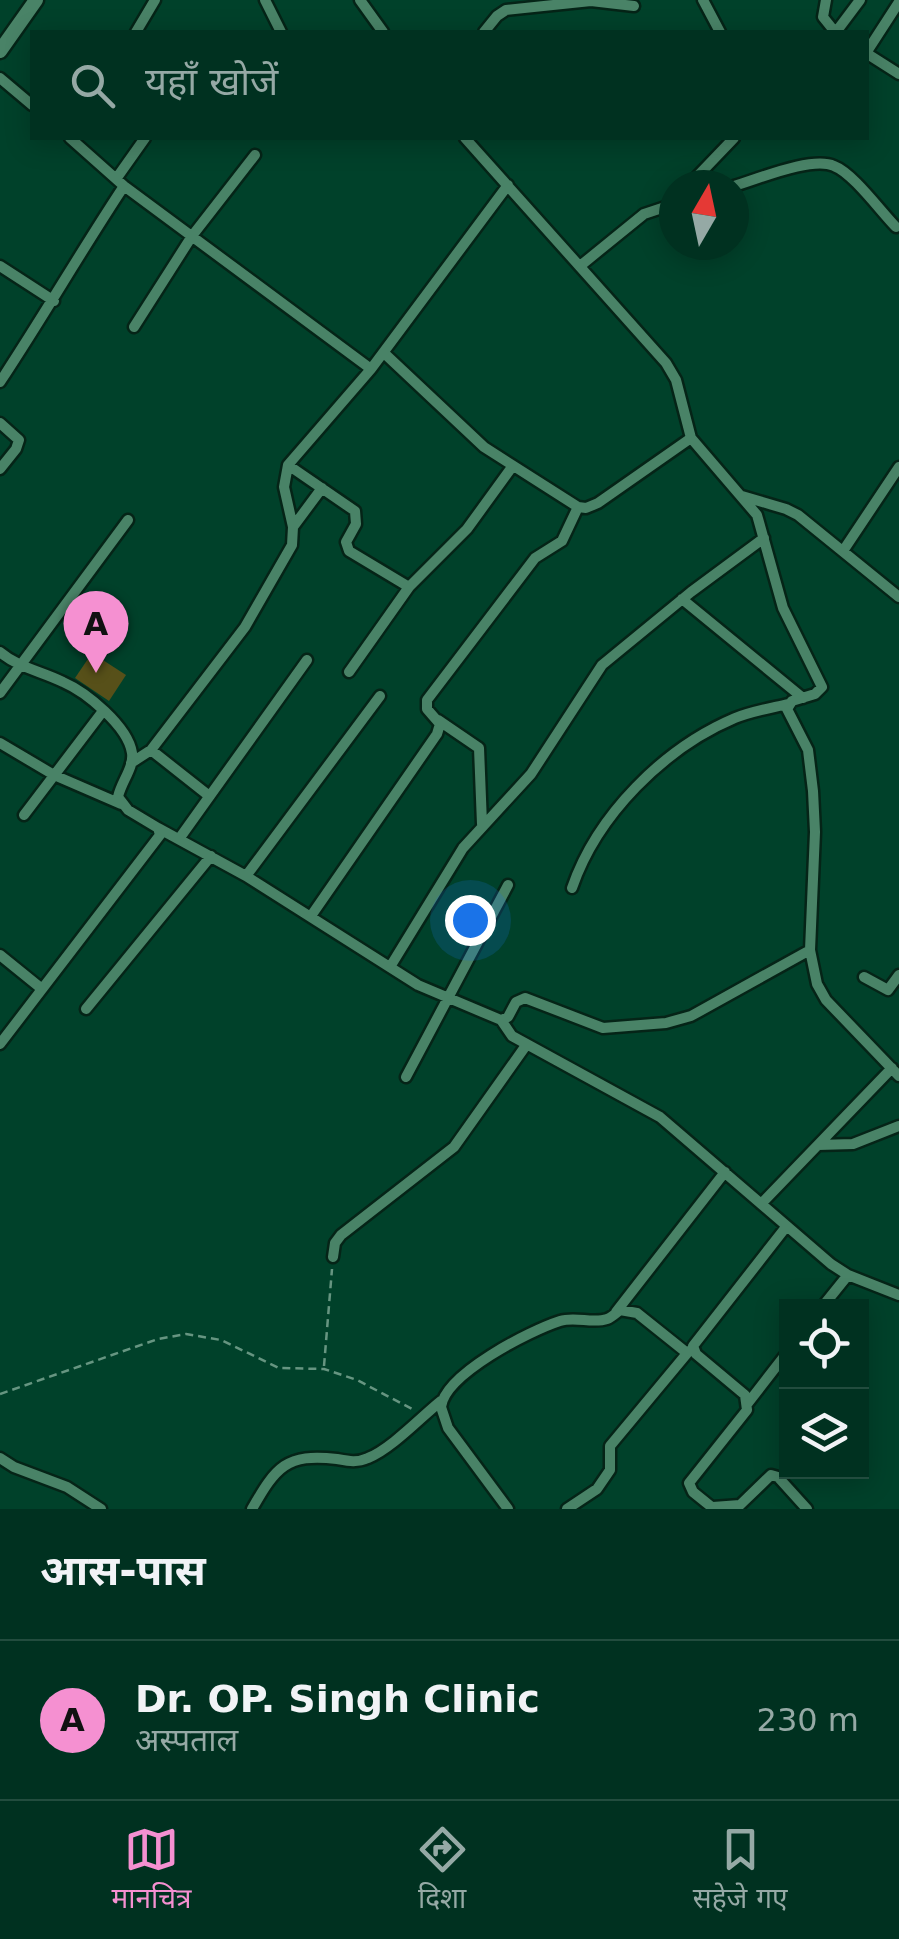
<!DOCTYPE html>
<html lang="hi">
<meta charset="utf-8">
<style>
body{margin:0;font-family:"DejaVu Sans","Noto Sans Devanagari",sans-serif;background:#0e3d2d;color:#f1f3f6}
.controls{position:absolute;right:30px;bottom:30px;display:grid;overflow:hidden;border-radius:0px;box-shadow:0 5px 25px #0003}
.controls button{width:90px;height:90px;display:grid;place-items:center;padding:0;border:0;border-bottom:2px solid #224c3e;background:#003120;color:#f1f3f6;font:50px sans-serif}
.compass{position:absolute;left:659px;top:170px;width:90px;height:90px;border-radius:50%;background:#003120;box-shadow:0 5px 25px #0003;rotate:9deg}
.you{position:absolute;left:470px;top:920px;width:35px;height:35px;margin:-25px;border:8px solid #fff;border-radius:50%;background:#1a73e8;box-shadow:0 0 0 15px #1a73e833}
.badge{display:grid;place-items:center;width:65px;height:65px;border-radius:50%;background:#f590d1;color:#111;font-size:32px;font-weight:700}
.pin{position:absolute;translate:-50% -82px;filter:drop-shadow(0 2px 5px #0008)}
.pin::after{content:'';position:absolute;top:52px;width:35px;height:30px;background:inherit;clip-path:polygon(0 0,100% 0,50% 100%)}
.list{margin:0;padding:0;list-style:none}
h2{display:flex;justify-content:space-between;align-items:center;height:130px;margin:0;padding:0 40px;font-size:42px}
h2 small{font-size:32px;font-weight:400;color:#95a9a5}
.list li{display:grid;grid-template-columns:65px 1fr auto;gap:30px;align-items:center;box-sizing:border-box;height:160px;padding:0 40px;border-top:2px solid #224c3e}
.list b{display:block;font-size:38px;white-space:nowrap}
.list p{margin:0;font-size:32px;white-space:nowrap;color:#95a9a5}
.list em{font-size:32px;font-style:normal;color:#95a9a5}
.icon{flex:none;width:55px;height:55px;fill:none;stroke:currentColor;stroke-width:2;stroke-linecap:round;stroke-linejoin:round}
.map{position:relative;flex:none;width:899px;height:1509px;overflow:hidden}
.search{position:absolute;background:#003120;box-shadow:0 5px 25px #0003;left:30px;right:30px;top:30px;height:110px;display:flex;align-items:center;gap:25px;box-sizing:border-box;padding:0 35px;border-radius:0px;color:#95a9a5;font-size:38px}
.sheet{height:290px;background:#003120}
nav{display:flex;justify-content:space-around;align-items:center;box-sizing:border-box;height:140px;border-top:2px solid #224c3e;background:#003120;font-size:28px;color:#95a9a5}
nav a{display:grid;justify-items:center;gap:5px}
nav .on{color:#f590d1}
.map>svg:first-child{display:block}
</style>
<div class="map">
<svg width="899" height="1509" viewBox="0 0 899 1509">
<rect width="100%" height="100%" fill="#00412a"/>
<path fill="#575019" d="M92 653 126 675 109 701 75 678Z"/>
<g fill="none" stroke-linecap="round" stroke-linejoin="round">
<defs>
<path id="minor" d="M265 0 281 32
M360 0 383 32
M703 0 720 32
M826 0 823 17 835 32
M136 32 155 0
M484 32 497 16 506 10 591 1 634 6
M836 32 860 0
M866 53 899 2
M866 53 899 74
M0 78 32 105
M70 138 124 186 371 369
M465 138 666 363 676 380 691 438 757 515 783 608 822 687 815 694 792 701 787 709 808 750 813 791 815 832 810 950 817 984 826 1000 899 1076
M116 179 145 138
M689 185 734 138
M734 186C758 179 812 156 834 166 853 173 881 212 896 227
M0 266 54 301
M580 266 644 214 674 204
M134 327 192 236 255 155
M384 353 484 447 578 507 586 508 598 503 691 438
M0 382C43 317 81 251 124 186
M0 423 19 440 16 449 0 469
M288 465 355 511 356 524 346 542 349 551 409 587
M742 496 786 509 798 515 899 597
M293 527 322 488
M843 551 899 467
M682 599 803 698
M0 652C19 668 41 671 63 682 86 692 128 726 132 753 134 768 121 782 118 797L128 810 158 828 160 835 0 1044
M349 672 409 587 467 529 512 467
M0 693 128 520
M438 720 479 748 482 824
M0 743 54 775 121 804
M151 750 208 795
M131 763 151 750 245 627 292 545 293 527 284 487 288 465 371 369 508 185
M24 815 103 711
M158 828 246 876 418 985 501 1020 508 1017 516 1002 525 998 603 1028 666 1023 691 1016 810 950
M179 839 307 660
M246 876 380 696
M572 888C597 815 664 748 735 718 752 711 771 708 788 704
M311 916 437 734 440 724 427 709V700L535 558 562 541 578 507
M0 955 42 989
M390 967 463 848 531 774 602 665 691 592 764 538
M864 977 888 990 899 975
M86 1009 211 856
M501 1020 512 1036 660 1117 831 1264 848 1275 899 1295
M406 1077 508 885
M818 1145 853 1144 899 1126
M761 1204 892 1068
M333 1257 335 1243 341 1235 454 1147 527 1044
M823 1306 848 1275
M616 1312 725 1172
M748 1403 786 1354
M0 1458 14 1467 67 1487 101 1509
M713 1507 740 1505 771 1475 778 1477 807 1509
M252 1509C276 1467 286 1453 337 1459 348 1461 357 1463 368 1458 391 1449 421 1417 441 1401
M508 1509 448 1428 441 1407C445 1374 529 1331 560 1321 575 1316 593 1324 607 1319 612 1317 616 1313 620 1310L637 1313 687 1353
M567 1509 597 1489 610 1470V1446L689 1351
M714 1509 693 1492 689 1483 747 1410 745 1395 696 1354 693 1346 786 1227"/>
<path id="tertiary" d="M0 51 36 0"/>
</defs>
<use href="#minor" stroke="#052417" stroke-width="15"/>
<use href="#tertiary" stroke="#052417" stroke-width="19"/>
<path stroke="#669581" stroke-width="2.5" stroke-dasharray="8 5" stroke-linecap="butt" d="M324 1366 332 1269
M0 1394 158 1339 186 1334 221 1340 279 1368 324 1369 357 1380 414 1410"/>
<use href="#minor" stroke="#498367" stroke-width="10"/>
<use href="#tertiary" stroke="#498367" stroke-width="14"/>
</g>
</svg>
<div class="controls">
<button><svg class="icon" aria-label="locate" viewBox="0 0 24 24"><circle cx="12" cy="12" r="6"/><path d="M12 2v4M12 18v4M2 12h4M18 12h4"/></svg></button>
<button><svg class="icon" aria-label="layers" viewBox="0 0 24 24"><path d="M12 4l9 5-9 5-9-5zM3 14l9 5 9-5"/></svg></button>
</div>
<svg class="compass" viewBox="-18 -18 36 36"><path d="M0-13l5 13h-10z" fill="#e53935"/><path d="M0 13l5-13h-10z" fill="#95a9a5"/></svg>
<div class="you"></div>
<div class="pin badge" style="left:96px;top:673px">A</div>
<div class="search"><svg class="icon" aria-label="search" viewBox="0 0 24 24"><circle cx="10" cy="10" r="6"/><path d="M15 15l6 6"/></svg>यहाँ खोजें</div>
</div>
<section class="sheet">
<h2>आस-पास<small></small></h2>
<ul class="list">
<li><span class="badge">A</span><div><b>Dr. OP. Singh Clinic</b><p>अस्पताल</p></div><em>230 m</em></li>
</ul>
</section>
<nav>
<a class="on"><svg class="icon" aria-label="map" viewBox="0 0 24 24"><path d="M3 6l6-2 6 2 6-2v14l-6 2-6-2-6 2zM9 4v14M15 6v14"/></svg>मानचित्र</a>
<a><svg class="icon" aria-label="directions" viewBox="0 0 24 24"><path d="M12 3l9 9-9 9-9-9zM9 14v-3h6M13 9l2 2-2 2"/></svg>दिशा</a>
<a><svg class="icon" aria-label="saved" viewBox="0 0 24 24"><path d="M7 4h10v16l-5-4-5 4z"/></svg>सहेजे गए</a>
</nav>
